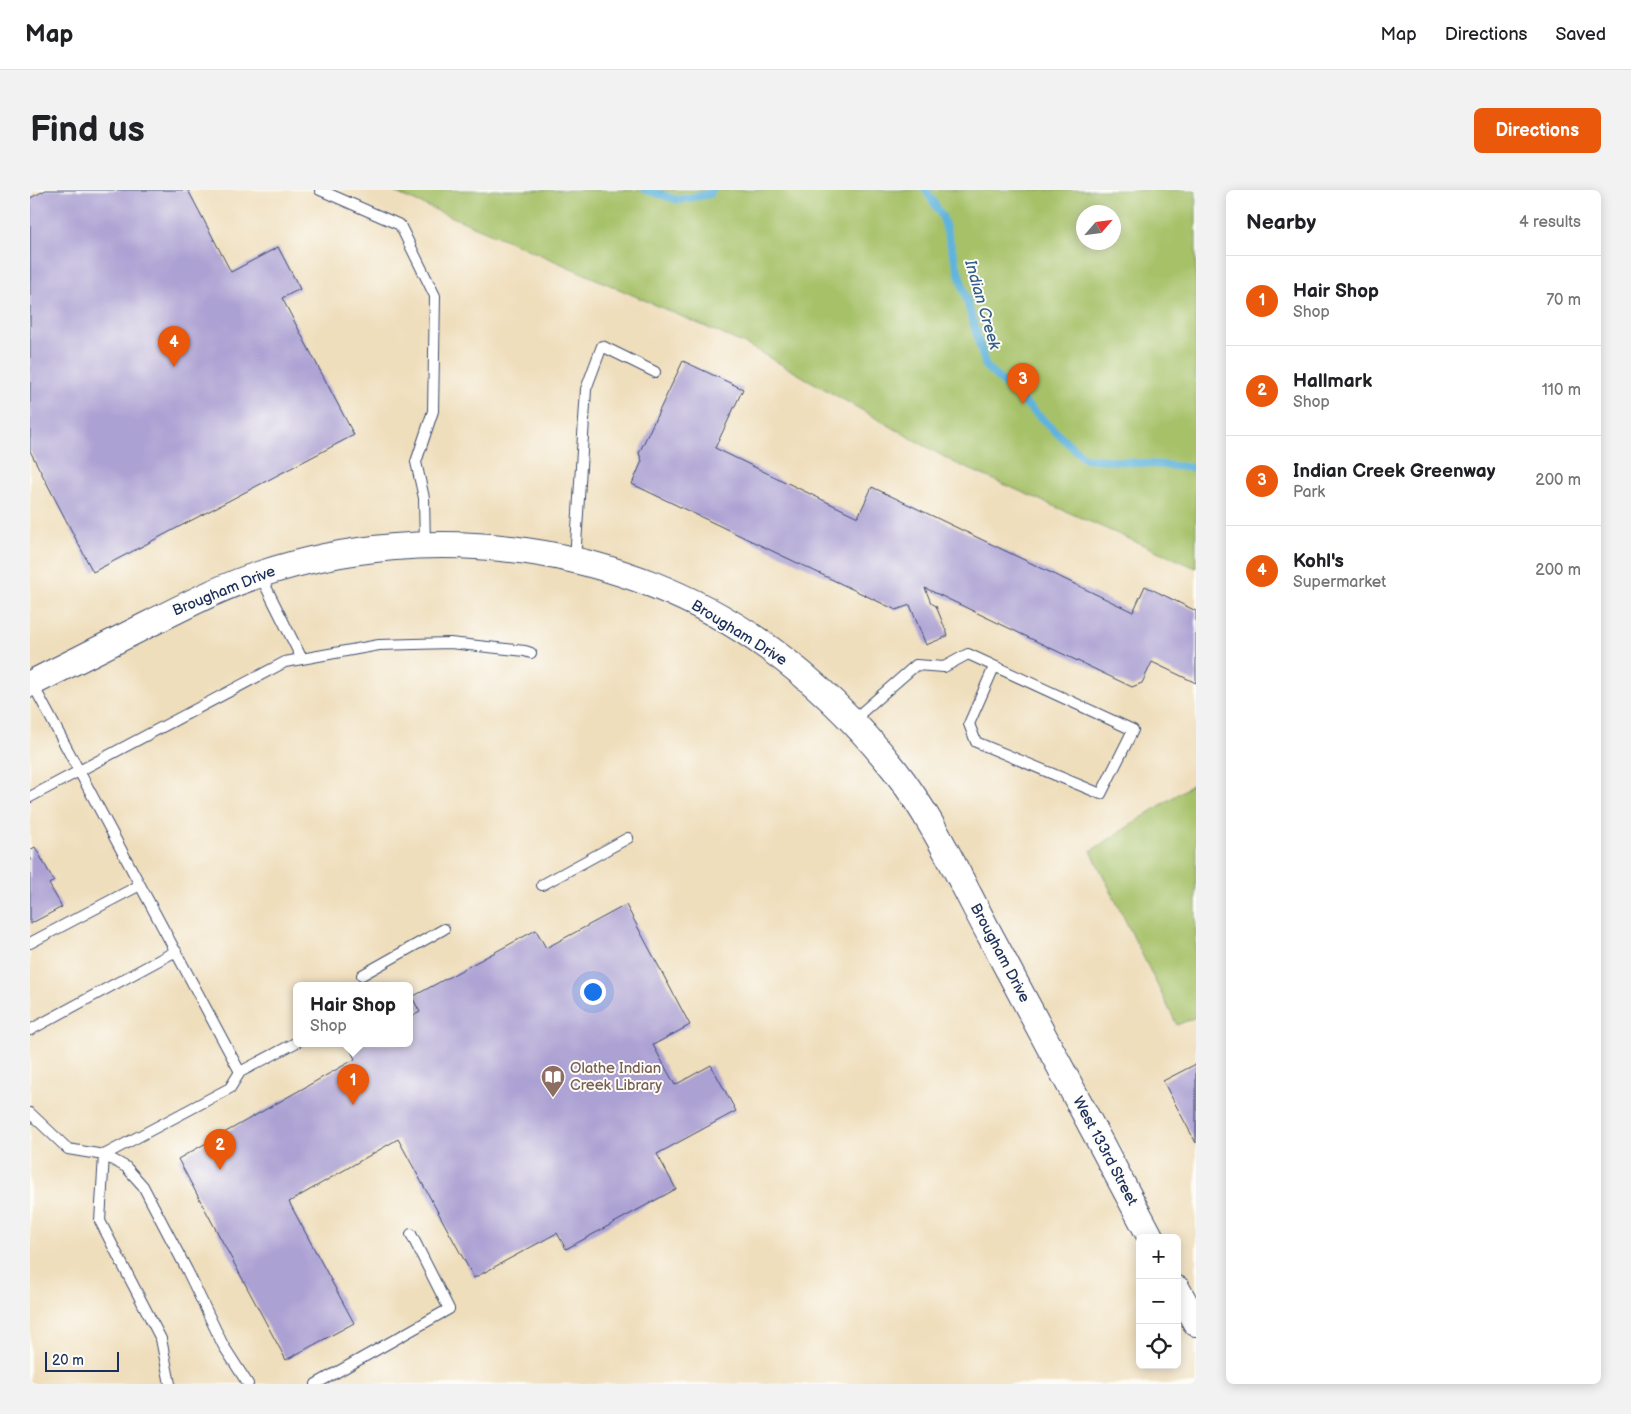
<!DOCTYPE html>
<meta charset="utf-8">
<style>
body{margin:0;font-family:"Balsamiq Sans",sans-serif;background:#f2f2f2;color:#202124}
.controls{position:absolute;right:15px;bottom:15px;display:grid;overflow:hidden;border-radius:8px;box-shadow:0 2px 12px #0003}
.controls button{width:45px;height:45px;display:grid;place-items:center;padding:0;border:0;border-bottom:1px solid #e0e0e0;background:#fff;color:#202124;font:25px sans-serif}
.compass{position:absolute;left:1046px;top:15px;width:45px;height:45px;border-radius:50%;background:#fff;box-shadow:0 2px 12px #0003;rotate:62deg}
.scale{position:absolute;left:15px;bottom:12px;width:74px;box-sizing:border-box;padding-left:5px;border:2px solid #1b2f5e;border-top:0;font-size:14px;line-height:18px;white-space:nowrap;color:#1b2f5e;-webkit-text-stroke:4px #fdfcf7;paint-order:stroke}
.you{position:absolute;left:562px;top:801px;width:18px;height:18px;margin:-12px;border:4px solid #fff;border-radius:50%;background:#1a73e8;box-shadow:0 0 0 8px #1a73e833}
.badge{display:grid;place-items:center;width:32px;height:32px;border-radius:50%;background:#ea580c;color:#fff;font-size:16px;font-weight:700}
.pin{position:absolute;translate:-50% -41px;filter:drop-shadow(0 1px 2px #0008)}
.pin::after{content:'';position:absolute;top:26px;width:18px;height:15px;background:inherit;clip-path:polygon(0 0,100% 0,50% 100%)}
.popup{position:absolute;left:263px;top:792px;width:120px;height:65px;box-sizing:border-box;display:grid;place-content:center;border-radius:8px;background:#fff;filter:drop-shadow(0 1px 4px #0005);font-size:16px;white-space:nowrap;color:#757577}
.popup b{font-size:19px;color:#202124}
.popup::after{content:'';position:absolute;left:50%;top:100%;margin-left:-10px;border:10px solid transparent;border-top-color:#fff}
.list{margin:0;padding:0;list-style:none}
h2{display:flex;justify-content:space-between;align-items:center;height:65px;margin:0;padding:0 20px;font-size:21px}
h2 small{font-size:16px;font-weight:400;color:#757577}
.list li{display:grid;grid-template-columns:32px 1fr auto;gap:15px;align-items:center;box-sizing:border-box;height:90px;padding:0 20px;border-top:1px solid #e0e0e0}
.list b{display:block;font-size:19px;white-space:nowrap}
.list p{margin:0;font-size:16px;white-space:nowrap;color:#757577}
.list em{font-size:16px;font-style:normal;color:#757577}
.icon{flex:none;width:28px;height:28px;fill:none;stroke:currentColor;stroke-width:2;stroke-linecap:round;stroke-linejoin:round}
.map{position:relative;flex:none;width:1166px;height:1194px;overflow:hidden;border-radius:8px}
header{display:flex;align-items:center;gap:30px;box-sizing:border-box;height:70px;padding:0 25px;background:#fff;border-bottom:1px solid #e0e0e0}
header strong{font-size:24px}
nav{display:flex;gap:28px;margin-inline-start:auto;font-size:18px}
.intro{display:flex;align-items:center;justify-content:space-between;box-sizing:border-box;height:120px;padding:0 30px}
h1{margin:0;font-size:35px}
.button{padding:12px 22px;border-radius:8px;background:#ea580c;color:#fff;font-size:18px;font-weight:700}
main{display:flex;gap:30px;padding:0 30px}
aside{flex:1;background:#fff;border-radius:8px;box-shadow:0 2px 12px #0003}
.map>svg:first-child{display:block}
</style>
<header>
<strong>Map</strong>
<nav><a>Map</a><a>Directions</a><a>Saved</a></nav>
</header>
<div class="intro"><h1>Find us</h1><a class="button">Directions</a></div>
<main>
<div class="map">
<svg width="1166" height="1194" viewBox="0 0 1166 1194">
<rect width="100%" height="100%" fill="#fdfcf7"/>
<filter id="ink" filterUnits="userSpaceOnUse"><feTurbulence type="fractalNoise" baseFrequency=".02" numOctaves="2"/><feDisplacementMap in="SourceGraphic" scale="10" xChannelSelector="R" yChannelSelector="G"/><feConvolveMatrix kernelMatrix="1 2 1 2 8 2 1 2 1" color-interpolation-filters="sRGB"/></filter>
<filter id="wash" filterUnits="userSpaceOnUse"><feTurbulence type="fractalNoise" baseFrequency=".0096" numOctaves="4" result="noise"/><feDisplacementMap in="SourceGraphic" scale="20" xChannelSelector="R" yChannelSelector="G"/><feGaussianBlur stdDeviation="1.12" result="paint"/><feColorMatrix in="noise" values="0 0 0 0 0 0 0 0 0 0 0 0 0 0 0 0 0 1.4 0 .05"/><feComposite in="paint" operator="in"/></filter>
<g filter="url(#wash)">
<rect width="100%" height="100%" fill="#efdebc"/>
<path fill="#a6c167" stroke="#607862" fill-rule="evenodd" d="M359 0H1166V378L925 273 717 155 509 64ZM1054 22H1084V52H1054Z
M1166 592V827L1147 835 1061 661Z"/>
<g fill="none" stroke-linecap="round" stroke-linejoin="round">
<path stroke="#60b4dc" stroke-width="8" d="M616 0 648 10 680 4 682 0
M896 0 913 28 956 177 1054 268 1166 278"/>
</g>
<g id="blocks">
<path fill="#aca1d3" d="M16 0H158L201 82 248 57 270 99 252 108 324 245 63 382 0 261V8Z
M653 171 713 199 685 258 828 327 842 297 1103 422 1115 396 1166 421V493L1122 472 1112 493 1102 497 895 398 901 413 906 416 918 446 896 455 880 415 866 420 602 294 612 271 609 263Z
M5 657 24 691 19 694 32 717 0 734V660Z
M596 715 660 835 623 855 645 895 681 875 706 921 627 964 646 999 536 1059 527 1043 444 1088 368 949 259 1012 324 1133 256 1170 148 969 325 869 320 859 331 854H379V828L390 822 382 807 506 740 516 758Z
M1166 874V953L1133 891Z"/>
</g>
</g>
<g filter="url(#ink)">
<use href="#blocks" fill-opacity="0" stroke="#3b496c" stroke-width="1"/>
<g fill="none" stroke-linecap="round" stroke-linejoin="round">
<defs>
<path id="service" d="M290 0 370 35 405 106 403 221 386 272 394 308 395 355
M545 370 556 199 572 156 625 182
M230 385 272 469
M2 493 210 882
M823 530 886 475 914 477 938 464 1103 540 1071 604 946 552 939 534 964 477
M0 607 255 472 349 455 420 453 495 461 501 463
M512 695 598 648
M0 753 110 695
M332 785 414 739
M0 840 146 761
M0 923 38 959 74 965 70 1031 131 1149 140 1194
M74 965 96 977 113 996 157 1080 193 1155 218 1194
M74 965 200 898 210 882 267 852
M286 1194 419 1119 381 1044"/>
<path id="tertiary" d="M0 494C40 474 81 453 121 433 157 415 193 396 231 384 400 328 595 353 740 459 787 493 828 534 864 579 904 630 931 692 962 749 1015 848 1068 948 1121 1048
M1147 1099 1166 1133"/>
</defs>
<use href="#service" stroke="#3b496c" stroke-width="12"/>
<use href="#tertiary" stroke="#3b496c" stroke-width="28"/>
<use href="#service" stroke="#fff" stroke-width="10"/>
<use href="#tertiary" stroke="#fff" stroke-width="26"/>
</g>
</g>
<defs>
<symbol id="library-pin" viewBox="-11 -11 22 30"><path d="M0 17L-7.5 6A9.5 9.5 0 1 1 7.5 6Z" fill="#8d6e63" stroke="#fdfcf7"/><path d="M-6-4Q-3-5.5-.7-3.5V5Q-3 3-6 4ZM6-4Q3-5.5 .7-3.5V5Q3 3 6 4Z" fill="#fff"/></symbol>
</defs>
<g fill-rule="evenodd">
<use href="#library-pin" x="509" y="873" width="28" height="38"/>
</g>
<g text-anchor="middle" dominant-baseline="central" stroke-width="4" stroke-linejoin="round" paint-order="stroke">
<g font-size="15" fill="#1b2f5e" stroke="#fdfcf7">
<text transform="translate(194 401) rotate(-22)">Brougham Drive</text>
<text transform="translate(709 443) rotate(32)">Brougham Drive</text>
<text transform="translate(970 763) rotate(62)">Brougham Drive</text>
<text transform="translate(1075 961) rotate(62)">West 133rd Street</text>
</g>
<g font-size="15" fill="#785e54" stroke="#fdfcf7" text-anchor="start">
<text x="540" y="878">Olathe Indian<tspan x="540" dy="17">Creek Library</tspan></text>
</g>
<g font-size="16" font-style="italic" fill="#335e8a" stroke="#fdfcf7">
<text transform="translate(952 115) rotate(74)">Indian Creek</text>
</g>
</g>
</svg>
<div class="controls">
<button>+</button>
<button>−</button>
<button><svg class="icon" aria-label="locate" viewBox="0 0 24 24"><circle cx="12" cy="12" r="6"/><path d="M12 2v4M12 18v4M2 12h4M18 12h4"/></svg></button>
</div>
<svg class="compass" viewBox="-18 -18 36 36"><path d="M0-13l5 13h-10z" fill="#e53935"/><path d="M0 13l5-13h-10z" fill="#757577"/></svg>
<div class="scale">20 m</div>
<div class="you"></div>
<div class="pin badge" style="left:323px;top:915px">1</div>
<div class="popup"><b>Hair Shop</b>Shop</div>
<div class="pin badge" style="left:190px;top:980px">2</div>
<div class="pin badge" style="left:993px;top:214px">3</div>
<div class="pin badge" style="left:144px;top:177px">4</div>
</div>
<aside>
<h2>Nearby<small>4 results</small></h2>
<ul class="list">
<li><span class="badge">1</span><div><b>Hair Shop</b><p>Shop</p></div><em>70 m</em></li>
<li><span class="badge">2</span><div><b>Hallmark</b><p>Shop</p></div><em>110 m</em></li>
<li><span class="badge">3</span><div><b>Indian Creek Greenway</b><p>Park</p></div><em>200 m</em></li>
<li><span class="badge">4</span><div><b>Kohl's</b><p>Supermarket</p></div><em>200 m</em></li>
</ul>
</aside>
</main>
